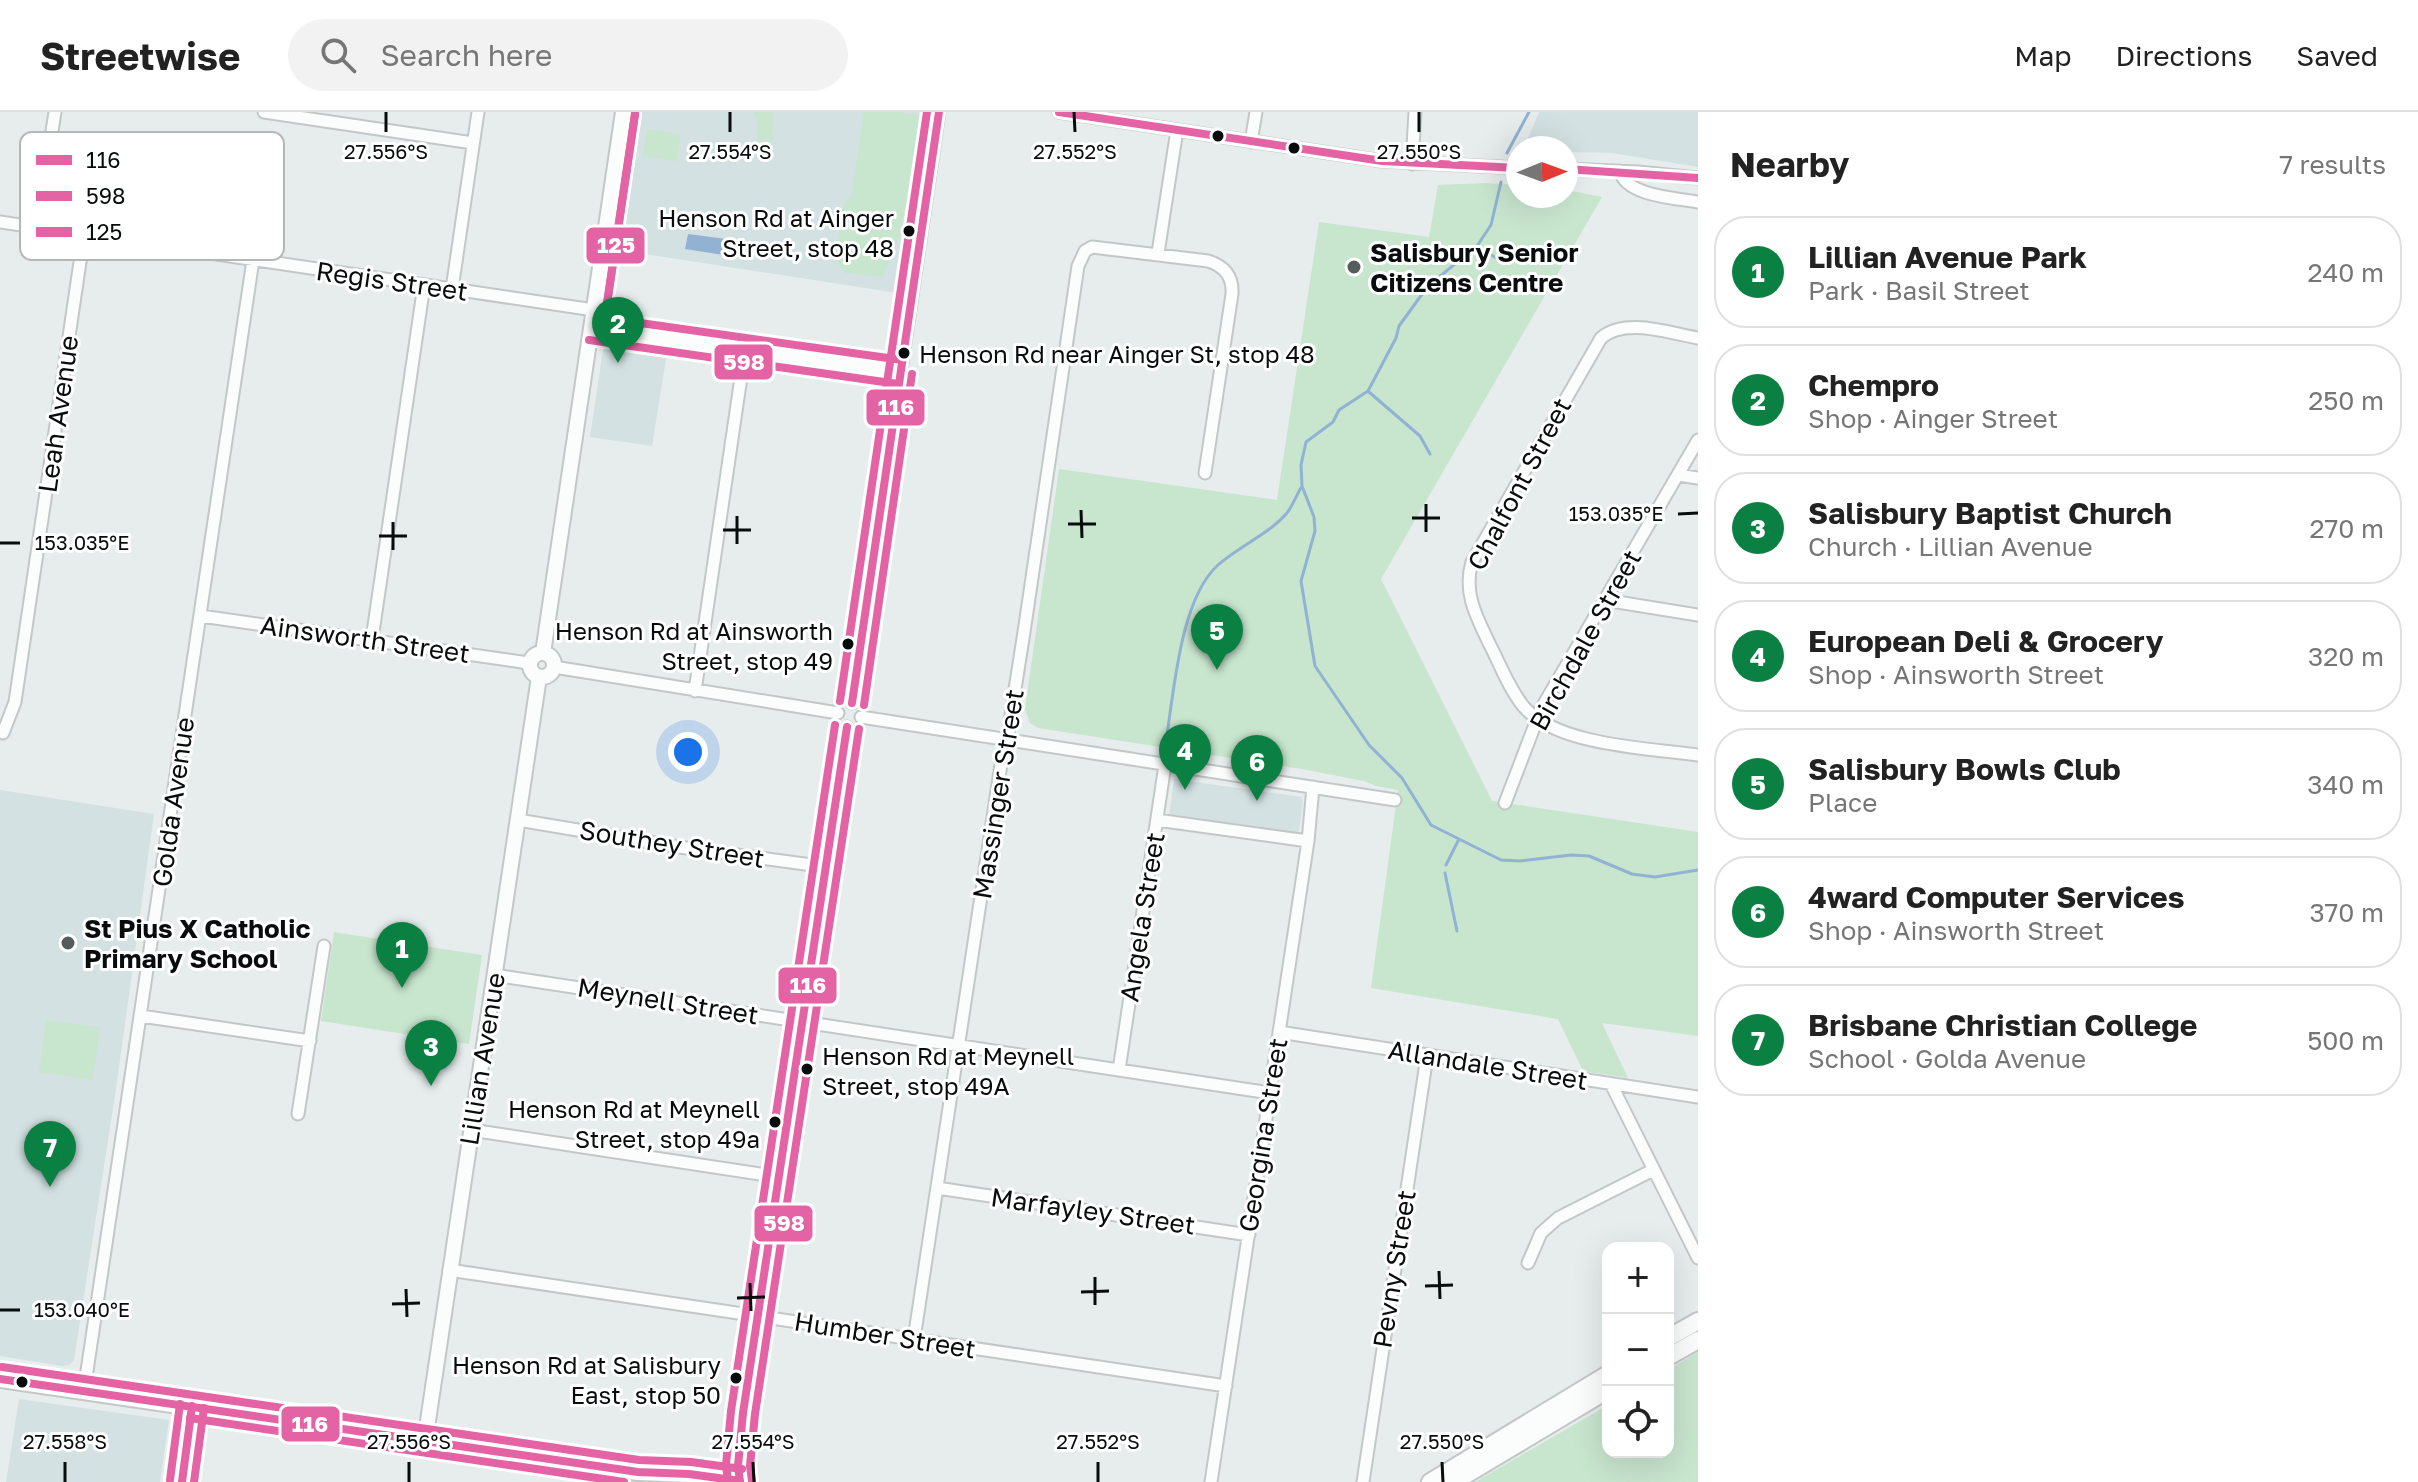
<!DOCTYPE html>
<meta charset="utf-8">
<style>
body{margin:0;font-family:"Golos Text",sans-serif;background:#f2f2f2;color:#222}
.controls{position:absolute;right:24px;bottom:24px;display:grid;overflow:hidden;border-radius:16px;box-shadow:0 8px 32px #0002}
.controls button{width:72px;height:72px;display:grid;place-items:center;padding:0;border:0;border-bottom:2px solid #e0e0e0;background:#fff;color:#222;font:40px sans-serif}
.compass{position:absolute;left:1506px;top:24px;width:72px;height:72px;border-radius:50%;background:#fff;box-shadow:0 8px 32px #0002;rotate:89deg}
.you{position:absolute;left:688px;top:640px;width:28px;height:28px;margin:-20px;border:6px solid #fff;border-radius:50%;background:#1a73e8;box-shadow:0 0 0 12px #1a73e833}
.badge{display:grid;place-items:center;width:52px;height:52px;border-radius:50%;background:#0b8043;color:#fff;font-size:26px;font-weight:700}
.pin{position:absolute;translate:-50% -66px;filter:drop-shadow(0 2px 4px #0008)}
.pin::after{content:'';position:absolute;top:42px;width:28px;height:24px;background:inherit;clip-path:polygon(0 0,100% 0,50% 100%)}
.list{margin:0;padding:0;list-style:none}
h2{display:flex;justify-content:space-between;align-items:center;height:104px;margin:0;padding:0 32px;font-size:34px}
h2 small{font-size:26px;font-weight:400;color:#767676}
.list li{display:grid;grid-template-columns:52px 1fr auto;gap:24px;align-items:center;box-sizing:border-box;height:112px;margin:0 16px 16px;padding:0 16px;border:2px solid #e0e0e0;border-radius:32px}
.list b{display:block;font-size:30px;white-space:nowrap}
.list p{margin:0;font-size:26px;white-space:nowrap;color:#767676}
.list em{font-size:26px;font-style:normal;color:#767676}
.icon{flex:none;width:44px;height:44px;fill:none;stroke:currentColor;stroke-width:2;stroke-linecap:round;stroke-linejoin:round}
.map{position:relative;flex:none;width:1698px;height:1370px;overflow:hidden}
header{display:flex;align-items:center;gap:48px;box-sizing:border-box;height:112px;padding:0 40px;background:#fff;border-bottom:2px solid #e0e0e0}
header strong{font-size:38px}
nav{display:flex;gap:44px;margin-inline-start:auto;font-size:28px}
.search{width:560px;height:72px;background:#f2f2f2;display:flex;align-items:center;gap:20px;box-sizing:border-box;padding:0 28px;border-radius:44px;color:#767676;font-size:30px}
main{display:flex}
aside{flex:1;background:#fff}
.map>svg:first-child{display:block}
</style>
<header>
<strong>Streetwise</strong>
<div class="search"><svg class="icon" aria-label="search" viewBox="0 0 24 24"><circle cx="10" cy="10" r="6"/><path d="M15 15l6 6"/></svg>Search here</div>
<nav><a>Map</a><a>Directions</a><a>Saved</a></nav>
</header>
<main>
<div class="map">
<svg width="1698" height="1370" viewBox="0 0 1698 1370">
<rect width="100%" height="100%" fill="#e7eded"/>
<path fill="#d3e1e2" d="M640 0H923L897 181 619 138Z
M1539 0H1698V55L1612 41 1566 40V36H1524Z
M611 232 667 241 652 334 590 325 603 238Z
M1174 667 1301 685 1303 691 1299 719 1291 724 1169 704Z
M0 678 154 702 116 977 74 1248 69 1253 63 1254 0 1244Z
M19 1287 169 1308 160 1370H6Z"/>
<path fill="#c8e5ce" d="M753 0H773L772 30 757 28 758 9Z
M864 0H898L921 4 900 123 883 165 845 161 835 147 845 87H851Z
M647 17 681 23 677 49 643 44Z
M1486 71 1518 73V84H1566V78L1602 85 1381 467 1492 689 1698 720V924L1602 911 1628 966 1583 959 1558 907 1371 876 1398 678 1376 674 1364 669 1302 657 1038 616 1030 611 1025 597 1059 357 1277 388 1319 110 1429 125 1438 73Z
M334 820 482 843 469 932 321 909Z
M46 908 100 915 93 968 39 960Z
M1698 1240V1370H1475L1608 1293V1340H1668V1258Z"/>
<path fill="#92b2d4" d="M688 122 726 127 724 143 685 137Z"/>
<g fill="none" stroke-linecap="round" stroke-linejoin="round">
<path stroke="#92b2d4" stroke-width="3" d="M1507 41 1529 0
M1501 70 1491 113 1477 134 1428 174 1399 214 1396 226 1368 279 1339 298 1333 310 1306 330 1301 353 1302 374 1314 405 1315 419 1301 469 1315 554 1369 633 1402 666 1431 713 1501 748 1520 749 1571 743 1589 744 1632 762 1655 765 1698 758
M1477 134 1501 149
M1369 280 1420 324 1430 342
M1166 629C1174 580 1180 487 1218 453 1239 434 1268 423 1287 401 1293 393 1297 382 1302 374
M1446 753 1459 727
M1445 761 1457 819"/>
<defs>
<path id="minor" d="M264 0 473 31
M1059 0 1382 49 1518 56
M1251 30 1256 0
M1412 52 1415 0
M1566 57 1638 60 1698 66
M1620 59C1626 84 1675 86 1698 90
M0 110 594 198
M37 116 55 0
M1158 141 1177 18
M452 177 478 0
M591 216 900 260
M1698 226C1669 221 1625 205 1601 226L1472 450C1463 480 1476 504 1489 531 1500 552 1509 577 1524 595 1558 634 1649 636 1698 643
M1678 363 1698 366
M1605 488 1698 503
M201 504 529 551
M372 527 424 173
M554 555 838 601
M695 579 745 238
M852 591 939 0
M861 605 1395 688
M3 621 15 590 84 123
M1505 691 1541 597 1698 328
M518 708 679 735 827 755
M1157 708 1308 729
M494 863 1270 981
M141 904 310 929
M1279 920 1698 985
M1119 958 1165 653
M1611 972 1698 1146
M298 1002 324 834
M471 1018 780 1065
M937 1076 1249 1123
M1528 1151 1541 1121 1558 1106 1653 1058
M449 1158 1226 1274
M914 1227 1003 639 1008 622 1024 520 1078 154 1085 139 1092 135 1208 149C1224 154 1233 164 1232 182L1205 361
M84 1279 253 148
M740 1370 738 1354 743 1301 847 615
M1211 1370 1308 729 1313 675
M1363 1370 1427 944"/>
<path id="tertiary" d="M530 553a12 12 0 1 1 24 0a12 12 0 1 1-24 0Z
M543 541 623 0
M425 1329 539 565"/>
<path id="secondary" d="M1668 1226 1698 1209
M1668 1245 1698 1228
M0 1267 638 1360 689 1362 749 1370
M182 1370 192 1294
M1430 1370 1608 1262
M1454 1370 1608 1278"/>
</defs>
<use href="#minor" stroke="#c3c7c7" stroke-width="15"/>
<use href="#tertiary" stroke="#c3c7c7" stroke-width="18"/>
<use href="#secondary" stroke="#c3c7c7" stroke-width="20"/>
<use href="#minor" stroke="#fbfcfc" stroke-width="11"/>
<use href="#tertiary" stroke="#fbfcfc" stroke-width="14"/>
<use href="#secondary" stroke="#fbfcfc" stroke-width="16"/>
<defs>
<path id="bus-1" d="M1059 0 1382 49 1518 56
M1566 57 1698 66
M852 591 939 0
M0 1267 638 1360 689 1362 740 1369
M182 1370 192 1294
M740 1370 738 1354 743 1301 847 615"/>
<path id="bus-2" d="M603 218 635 2
M589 228 898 272
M864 593 912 262
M190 1306 624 1370
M752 1369 750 1354 755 1302 859 617
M194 1370 204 1296"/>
<path id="bus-3" d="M635 2 605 206 902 248
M840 589 927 0
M2 1255 639 1348 691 1350 742 1357
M170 1368 180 1292
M728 1370 726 1353 731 1299 835 613"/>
</defs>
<use href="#bus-1" stroke="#fff" stroke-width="14"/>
<use href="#bus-2" stroke="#fff" stroke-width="14"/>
<use href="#bus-3" stroke="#fff" stroke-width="14"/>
<use href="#bus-1" stroke="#e463a4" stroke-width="8"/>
<use href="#bus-2" stroke="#e463a4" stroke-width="8"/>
<use href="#bus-3" stroke="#e463a4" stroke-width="8"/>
</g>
<path fill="none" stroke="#080c0c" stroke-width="3" d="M386 0V20M730 0V20M1074 0 1075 20M1419 0V20M1426 392V420M1081 398 1082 426M1678 402 1698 401M737 404V432M1412 406H1440M393 410V438M1068 412H1096M723 418H751M379 424H407M0 431H20M1439 1159 1440 1187M1095 1165V1193M750 1171 751 1199M1425 1174 1453 1173M406 1177 407 1205M1081 1180 1109 1179M737 1186 765 1185M392 1192 420 1191M0 1198H20M65 1350V1370M409 1350V1370M753 1350 754 1370M1098 1350V1370M1442 1350 1443 1370"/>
<g fill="#080c0c" stroke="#fff" stroke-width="3">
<circle cx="1218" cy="24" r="7"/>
<circle cx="1294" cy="36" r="7"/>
<circle cx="909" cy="119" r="7"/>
<circle cx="904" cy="241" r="7"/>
<circle cx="848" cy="532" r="7"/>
<circle cx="807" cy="957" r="7"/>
<circle cx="775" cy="1010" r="7"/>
<circle cx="736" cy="1266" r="7"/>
<circle cx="22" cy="1270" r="7"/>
</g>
<g fill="#565b5b" stroke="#fff" stroke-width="3">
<circle cx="1354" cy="155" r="8"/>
<circle cx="68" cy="831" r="8"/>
</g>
<g text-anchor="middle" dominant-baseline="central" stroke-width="6" stroke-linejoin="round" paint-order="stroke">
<g font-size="24" fill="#080c0c" stroke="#fff" text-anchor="end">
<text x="894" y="105">Henson Rd at Ainger<tspan x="894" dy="30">Street, stop 48</tspan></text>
<text x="919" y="241" text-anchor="start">Henson Rd near Ainger St, stop 48</text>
<text x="833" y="518">Henson Rd at Ainsworth<tspan x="833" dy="30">Street, stop 49</tspan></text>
<text x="822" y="943" text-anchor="start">Henson Rd at Meynell<tspan x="822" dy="30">Street, stop 49A</tspan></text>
<text x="760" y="996">Henson Rd at Meynell<tspan x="760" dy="30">Street, stop 49a</tspan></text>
<text x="721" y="1252">Henson Rd at Salisbury<tspan x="721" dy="30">East, stop 50</tspan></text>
</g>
<g font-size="26" font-weight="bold" fill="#080c0c" stroke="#fff" text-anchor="start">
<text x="1370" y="140">Salisbury Senior<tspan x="1370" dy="30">Citizens Centre</tspan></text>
<text x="84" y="816">St Pius X Catholic<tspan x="84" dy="30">Primary School</tspan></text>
</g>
<g font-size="26" fill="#080c0c" stroke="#fff">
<text transform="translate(392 169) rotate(8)">Regis Street</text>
<text transform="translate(58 302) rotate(-82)">Leah Avenue</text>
<text transform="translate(1519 372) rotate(-62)">Chalfont Street</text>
<text transform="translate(365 527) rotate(8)">Ainsworth Street</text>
<text transform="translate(1585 528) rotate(-61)">Birchdale Street</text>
<text transform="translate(998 682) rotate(-81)">Massinger Street</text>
<text transform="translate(173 690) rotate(-82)">Golda Avenue</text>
<text transform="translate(672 732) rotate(9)">Southey Street</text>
<text transform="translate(1142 805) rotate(-81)">Angela Street</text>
<text transform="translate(668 889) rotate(9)">Meynell Street</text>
<text transform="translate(482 947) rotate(-81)">Lillian Avenue</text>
<text transform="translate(1488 953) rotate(9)">Allandale Street</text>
<text transform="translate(1263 1023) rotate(-81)">Georgina Street</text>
<text transform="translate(1093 1099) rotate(8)">Marfayley Street</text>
<text transform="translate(1394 1157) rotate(-81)">Pevny Street</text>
<text transform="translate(885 1223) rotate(9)">Humber Street</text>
</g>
</g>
<rect x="20" y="20" width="264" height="128" rx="12" fill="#fff" stroke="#b5b6b6" stroke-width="2"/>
<rect x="36" y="43" width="36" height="10" fill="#e463a4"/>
<rect x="36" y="79" width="36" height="10" fill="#e463a4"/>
<rect x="36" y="115" width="36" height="10" fill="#e463a4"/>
<g font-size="22" fill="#080c0c">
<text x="86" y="56">116</text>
<text x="86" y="92">598</text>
<text x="86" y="128">125</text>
</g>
<g font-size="20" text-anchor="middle" fill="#080c0c" stroke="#fff" stroke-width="6" stroke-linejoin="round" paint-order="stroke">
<text x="386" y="47">27.556°S</text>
<text x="730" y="47">27.554°S</text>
<text x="1075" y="47">27.552°S</text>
<text x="1419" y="47">27.550°S</text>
<text x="1616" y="409">153.035°E</text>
<text x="82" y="438">153.035°E</text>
<text x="82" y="1205">153.040°E</text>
<text x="65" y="1337">27.558°S</text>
<text x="409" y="1337">27.556°S</text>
<text x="753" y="1337">27.554°S</text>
<text x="1098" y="1337">27.552°S</text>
<text x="1442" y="1337">27.550°S</text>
</g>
<g stroke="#fff" stroke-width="3">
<rect x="585" y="114" width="61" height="39" rx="8" fill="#e463a4"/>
<rect x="713" y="231" width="61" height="38" rx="8" fill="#e463a4"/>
<rect x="865" y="276" width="61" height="39" rx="8" fill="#e463a4"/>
<rect x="777" y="854" width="61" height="39" rx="8" fill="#e463a4"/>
<rect x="753" y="1092" width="61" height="39" rx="8" fill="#e463a4"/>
<rect x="280" y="1293" width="61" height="38" rx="8" fill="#e463a4"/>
</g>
<g font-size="22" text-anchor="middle" font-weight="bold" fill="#fff">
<text x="616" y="141">125</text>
<text x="744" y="258">598</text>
<text x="896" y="303">116</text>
<text x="808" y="881">116</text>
<text x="784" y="1119">598</text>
<text x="310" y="1320">116</text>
</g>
</svg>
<div class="controls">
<button>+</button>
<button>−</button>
<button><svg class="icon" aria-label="locate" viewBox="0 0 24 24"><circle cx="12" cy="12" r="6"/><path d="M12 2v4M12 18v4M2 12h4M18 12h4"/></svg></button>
</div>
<svg class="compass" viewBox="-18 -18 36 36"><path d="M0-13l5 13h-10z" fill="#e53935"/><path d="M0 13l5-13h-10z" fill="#767676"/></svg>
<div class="you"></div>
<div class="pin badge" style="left:402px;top:876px">1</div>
<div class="pin badge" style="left:618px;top:251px">2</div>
<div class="pin badge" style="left:431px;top:974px">3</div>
<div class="pin badge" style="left:1185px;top:678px">4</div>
<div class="pin badge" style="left:1217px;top:558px">5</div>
<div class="pin badge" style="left:1257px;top:689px">6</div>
<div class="pin badge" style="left:50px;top:1075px">7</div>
</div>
<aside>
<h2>Nearby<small>7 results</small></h2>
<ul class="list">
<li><span class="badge">1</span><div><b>Lillian Avenue Park</b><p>Park · Basil Street</p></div><em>240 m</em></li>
<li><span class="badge">2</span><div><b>Chempro</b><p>Shop · Ainger Street</p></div><em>250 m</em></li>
<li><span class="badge">3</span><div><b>Salisbury Baptist Church</b><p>Church · Lillian Avenue</p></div><em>270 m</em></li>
<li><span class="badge">4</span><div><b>European Deli &amp; Grocery</b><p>Shop · Ainsworth Street</p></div><em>320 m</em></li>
<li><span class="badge">5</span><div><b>Salisbury Bowls Club</b><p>Place</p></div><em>340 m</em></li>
<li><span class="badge">6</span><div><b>4ward Computer Services</b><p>Shop · Ainsworth Street</p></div><em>370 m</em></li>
<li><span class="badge">7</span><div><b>Brisbane Christian College</b><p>School · Golda Avenue</p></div><em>500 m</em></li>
</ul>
</aside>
</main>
